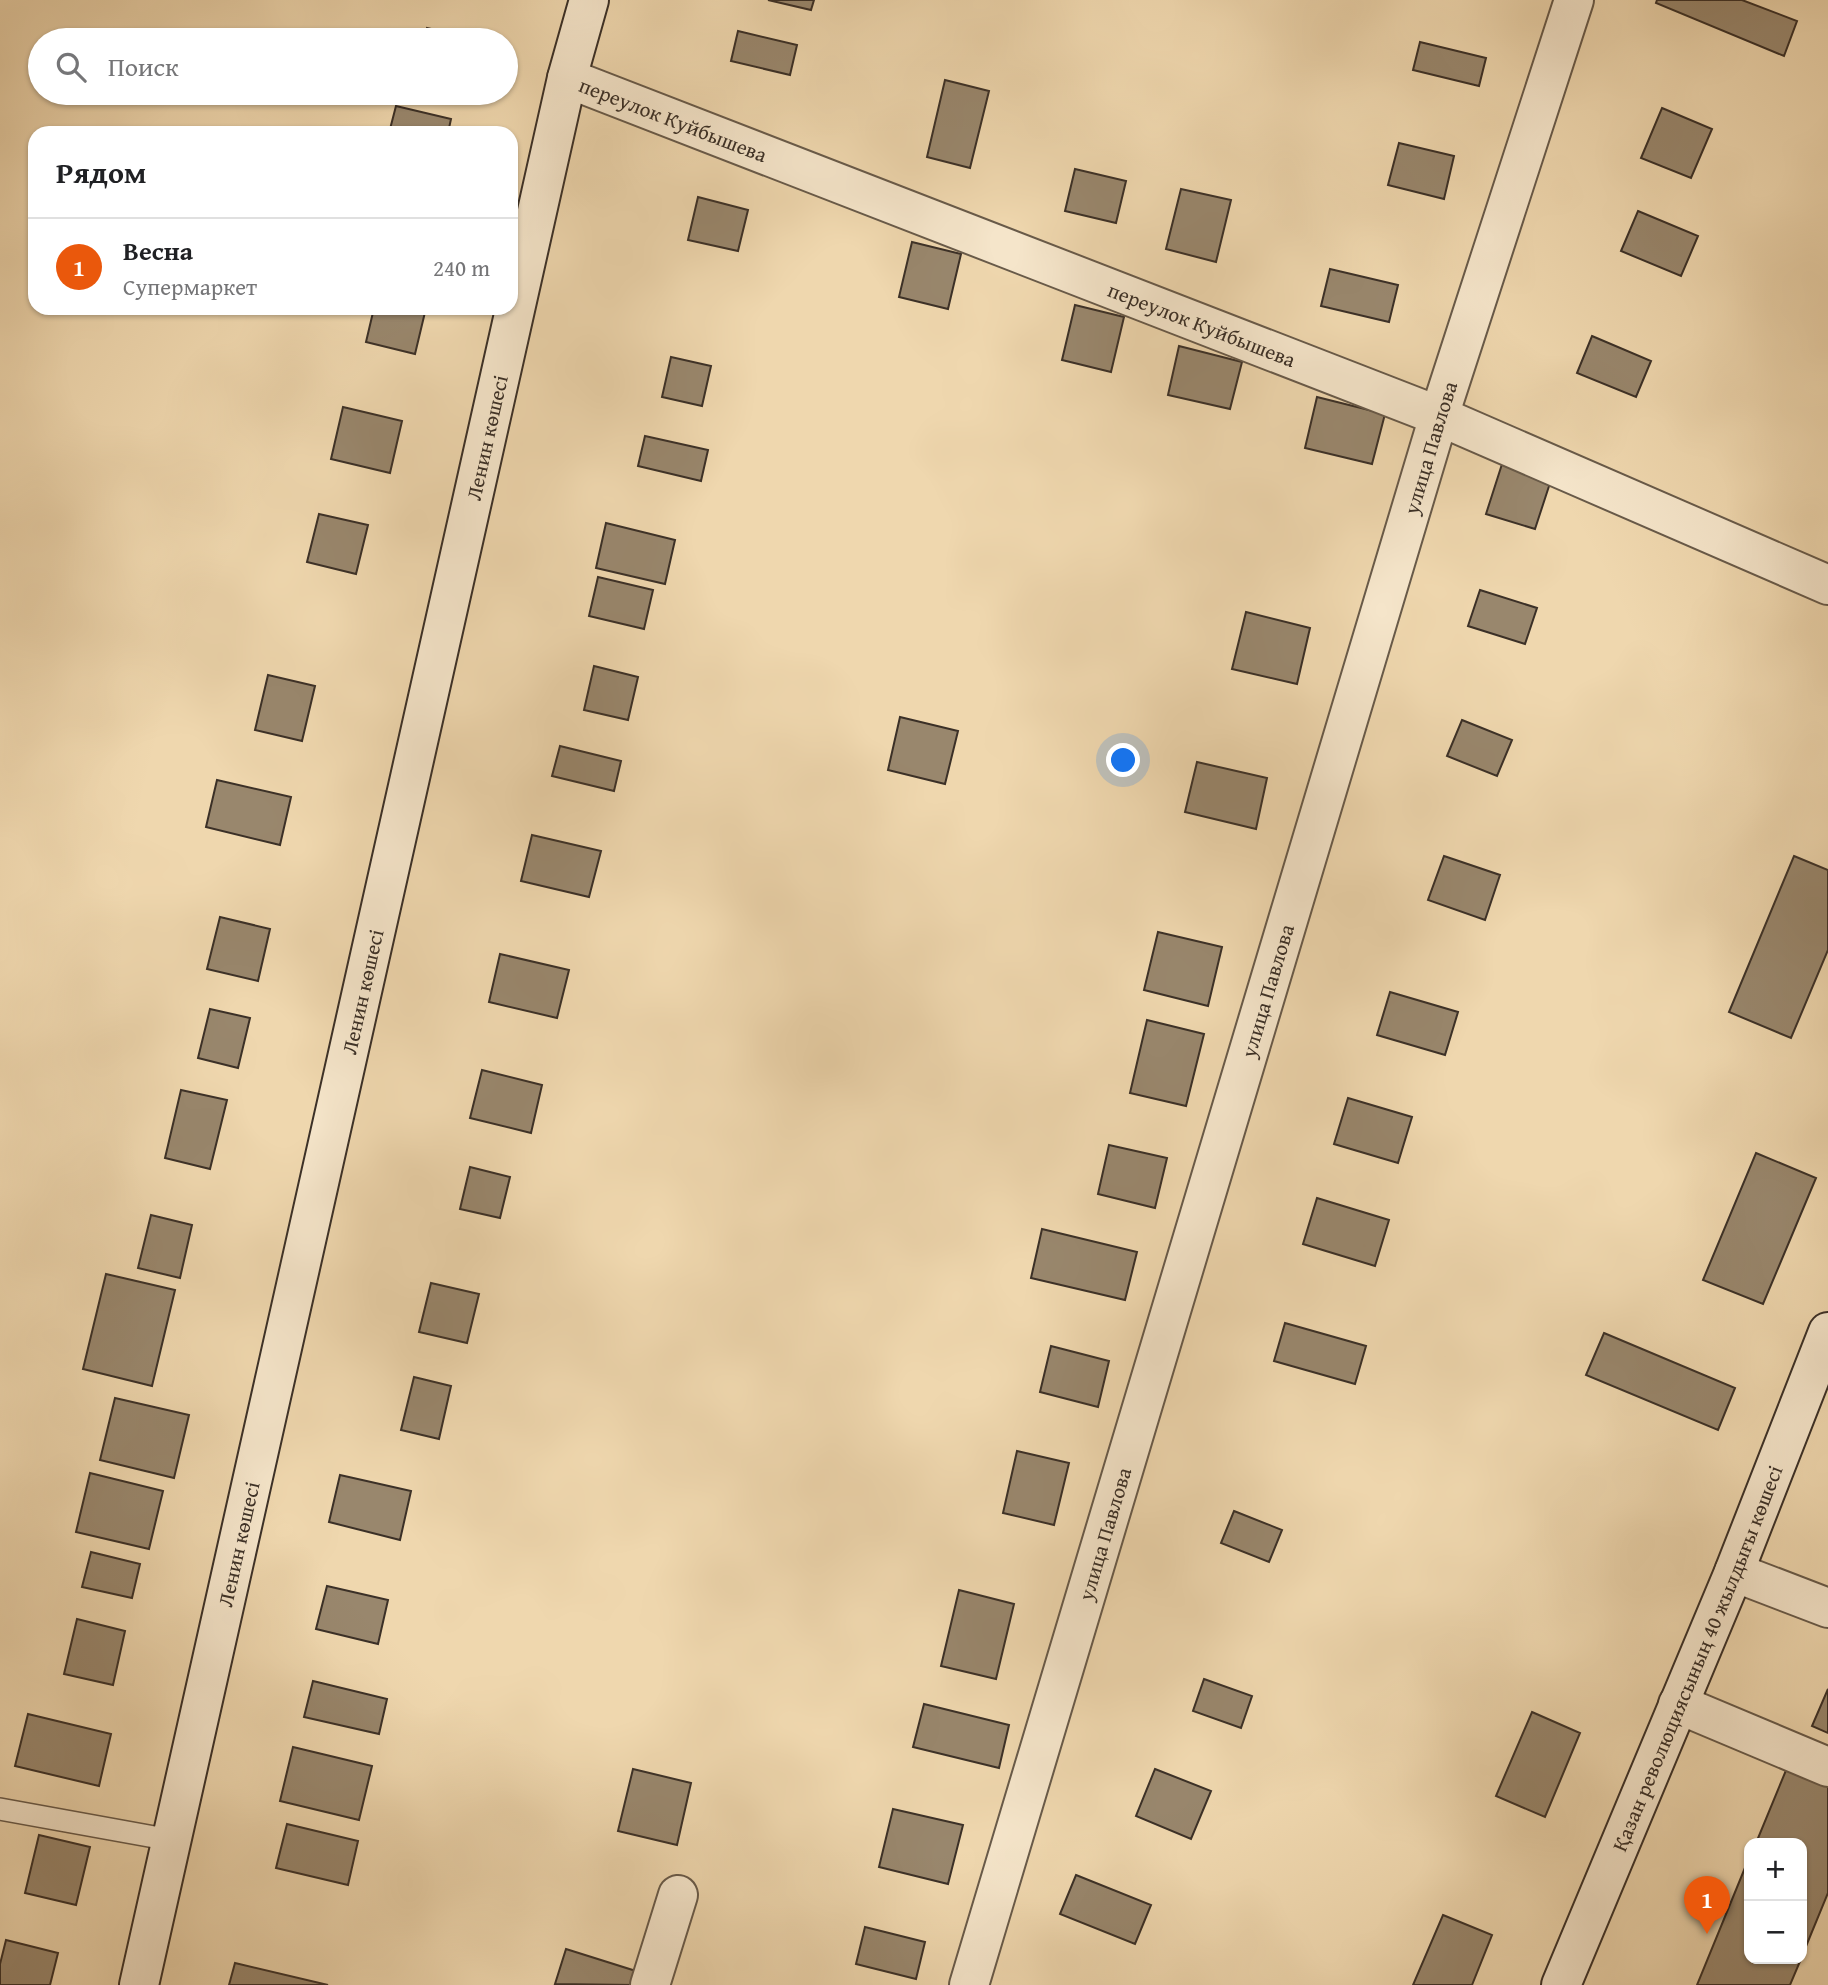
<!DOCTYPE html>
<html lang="ru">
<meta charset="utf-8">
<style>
body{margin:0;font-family:"Gentium Book Plus",serif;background:#f6f6f6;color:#202124}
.controls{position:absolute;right:21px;bottom:21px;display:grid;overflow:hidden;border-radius:14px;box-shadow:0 2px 5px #0004}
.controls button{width:63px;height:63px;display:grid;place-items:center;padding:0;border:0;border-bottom:2px solid #e0e0e0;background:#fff;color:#202124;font:35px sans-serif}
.you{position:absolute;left:1124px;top:761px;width:24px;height:24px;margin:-18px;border:5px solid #fff;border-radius:50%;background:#1a73e8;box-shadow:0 0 0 10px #1a73e833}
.badge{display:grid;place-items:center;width:46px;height:46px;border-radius:50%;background:#ea580c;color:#fff;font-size:23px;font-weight:700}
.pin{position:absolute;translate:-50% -58px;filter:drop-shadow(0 2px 4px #0008)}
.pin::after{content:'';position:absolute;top:37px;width:24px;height:21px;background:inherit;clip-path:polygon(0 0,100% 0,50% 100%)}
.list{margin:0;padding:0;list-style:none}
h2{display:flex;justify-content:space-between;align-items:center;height:91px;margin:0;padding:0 28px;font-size:30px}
h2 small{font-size:23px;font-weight:400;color:#757577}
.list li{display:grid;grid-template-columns:46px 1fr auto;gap:21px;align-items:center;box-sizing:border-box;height:98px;padding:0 28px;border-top:2px solid #e0e0e0}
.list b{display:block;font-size:26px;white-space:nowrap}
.list p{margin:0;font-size:23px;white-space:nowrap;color:#757577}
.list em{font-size:23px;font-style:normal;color:#757577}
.icon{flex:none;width:38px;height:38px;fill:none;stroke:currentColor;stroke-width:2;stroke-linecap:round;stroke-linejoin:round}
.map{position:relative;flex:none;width:1828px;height:1985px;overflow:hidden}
.search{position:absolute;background:#fff;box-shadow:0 2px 5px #0004;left:28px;top:28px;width:490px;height:77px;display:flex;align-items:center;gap:18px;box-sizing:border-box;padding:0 24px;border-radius:38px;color:#757577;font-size:26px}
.panel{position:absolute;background:#fff;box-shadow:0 2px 5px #0004;left:28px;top:126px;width:490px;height:189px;border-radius:21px}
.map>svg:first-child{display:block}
</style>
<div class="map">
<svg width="1828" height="1985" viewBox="0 0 1828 1985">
<rect width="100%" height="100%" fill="#efd7ae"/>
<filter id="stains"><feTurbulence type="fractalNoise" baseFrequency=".00286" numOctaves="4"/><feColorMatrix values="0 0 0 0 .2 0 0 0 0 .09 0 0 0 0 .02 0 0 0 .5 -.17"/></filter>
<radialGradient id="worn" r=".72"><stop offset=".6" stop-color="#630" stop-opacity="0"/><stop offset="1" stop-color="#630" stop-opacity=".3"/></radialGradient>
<path fill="#99876d" stroke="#3b3027" stroke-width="2" d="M768 0H814L811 10Z
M1657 0H1742L1797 21 1784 56 1656 3Z
M427 28 474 39 473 40H424Z
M738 31 797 45 790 75 731 61Z
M1420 42 1486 58 1479 86 1413 70Z
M945 80 989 91 970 168 927 157Z
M424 93H461L459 101Z
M396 106 451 119 448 133H389Z
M1662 108 1712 129 1691 178 1641 158Z
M1399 143 1454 156 1444 199 1388 185Z
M1075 169 1126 181 1116 223 1065 211Z
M1181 189 1231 200 1216 262 1166 249Z
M698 197 748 210 738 251 688 240Z
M1638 211 1698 236 1681 276 1621 251Z
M912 242 961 254 948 309 899 297Z
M1330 269 1398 285 1389 322 1321 306Z
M1075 305 1124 317 1111 372 1062 360Z
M374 308H426L415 354 366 342Z
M1592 336 1651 361 1636 397 1577 373Z
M1179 346 1242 362 1230 409 1168 395Z
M671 357 711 366 702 406 662 397Z
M1317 397 1385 414 1372 464 1305 448Z
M343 407 402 421 390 473 331 459Z
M645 436 708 450 701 481 638 466Z
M1503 461 1552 477 1535 529 1486 514Z
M319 514 368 525 356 574 307 562Z
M606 523 675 540 665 584 596 568Z
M598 577 653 590 644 629 589 616Z
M1480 590 1537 608 1525 644 1468 626Z
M1246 612 1310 628 1297 684 1232 669Z
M594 666 638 677 628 720 584 710Z
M268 675 315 686 302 741 255 730Z
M900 717 958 731 945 784 888 770Z
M1462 720 1512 740 1497 776 1447 756Z
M560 746 621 761 614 791 552 776Z
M1197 762 1267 778 1256 829 1185 812Z
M217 780 291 797 280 845 206 827Z
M532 835 601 851 589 897 521 881Z
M1444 856 1500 875 1485 920 1428 900Z
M1794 856 1828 870V950L1791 1038 1729 1012Z
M220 917 270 929 258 981 207 969Z
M1158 932 1222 947 1208 1006 1144 990Z
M500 954 569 970 557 1018 489 1002Z
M1390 992 1458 1012 1445 1055 1377 1035Z
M210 1009 250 1018 238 1068 198 1058Z
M1147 1020 1204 1034 1186 1106 1130 1093Z
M482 1070 542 1085 531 1133 470 1118Z
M181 1090 227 1100 210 1169 165 1158Z
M1348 1098 1412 1117 1398 1163 1334 1144Z
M1109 1145 1167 1158 1155 1208 1098 1194Z
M1756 1153 1816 1178 1763 1304 1703 1280Z
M470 1167 510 1177 500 1218 460 1209Z
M1317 1198 1389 1220 1375 1266 1303 1244Z
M151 1215 192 1225 180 1278 138 1268Z
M1042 1229 1137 1252 1125 1300 1031 1278Z
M106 1274 175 1290 152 1386 83 1369Z
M431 1283 479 1294 467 1343 419 1332Z
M1285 1323 1366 1346 1355 1384 1274 1361Z
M1604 1333 1735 1388 1718 1430 1586 1375Z
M1051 1346 1109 1361 1098 1407 1040 1392Z
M414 1377 451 1386 439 1439 401 1430Z
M115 1398 189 1415 174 1478 100 1460Z
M1017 1451 1069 1463 1054 1525 1003 1513Z
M90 1473 163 1491 149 1549 76 1532Z
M340 1475 411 1491 400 1540 329 1522Z
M1234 1511 1282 1530 1269 1562 1221 1543Z
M91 1552 140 1564 132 1598 82 1587Z
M327 1586 388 1600 378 1644 316 1629Z
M959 1590 1014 1604 996 1679 941 1666Z
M77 1619 125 1631 113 1685 64 1674Z
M1204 1679 1252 1696 1241 1728 1193 1711Z
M313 1681 387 1699 379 1734 304 1717Z
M1828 1689V1733L1812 1726Z
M924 1704 1009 1725 999 1768 913 1747Z
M1532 1712 1580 1733 1545 1817 1496 1796Z
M28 1714 111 1734 99 1786 15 1766Z
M293 1747 372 1766 359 1820 280 1801Z
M1789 1763 1828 1780V1893L1802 1956V1843H1756Z
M633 1769 691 1783 677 1845 618 1831Z
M1155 1769 1211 1791 1191 1839 1136 1816Z
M893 1809 963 1825 948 1884 879 1867Z
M287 1824 358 1841 348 1885 276 1868Z
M39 1835 90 1847 76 1905 25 1893Z
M1749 1858V1959H1801L1790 1985H1697Z
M1076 1875 1151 1905 1135 1944 1060 1914Z
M1443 1915 1492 1935 1472 1985H1413Z
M865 1927 925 1942 916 1979 856 1964Z
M6 1940 58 1953 50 1985H0V1964Z
M566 1949 639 1972 635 1985 555 1984Z
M235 1963 328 1985H229Z"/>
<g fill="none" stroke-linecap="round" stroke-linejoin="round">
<defs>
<path id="lane" d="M0 1809 171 1840"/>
<g id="street">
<path id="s1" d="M567 78 1439 416 1828 585"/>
<path d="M1734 1572 1828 1608"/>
<path d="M1678 1704 1828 1767"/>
<path d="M650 1985 678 1895"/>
<path id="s2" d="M969 1985 1439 416 1574 0"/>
</g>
<g id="secondary">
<path id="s3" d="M139 1985 567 78 589 0"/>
<path id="s4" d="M1561 1985 1734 1572 1828 1332"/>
</g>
</defs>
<use href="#lane" stroke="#685a49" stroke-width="24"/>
<use href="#street" stroke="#685a49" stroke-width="42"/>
<use href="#secondary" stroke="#3b3027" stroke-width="42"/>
<use href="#lane" stroke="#f5e5ca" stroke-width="21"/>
<use href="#street" stroke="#f5e5ca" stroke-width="38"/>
<use href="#secondary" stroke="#f5e5ca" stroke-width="38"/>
</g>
<g text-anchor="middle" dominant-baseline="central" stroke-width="5" stroke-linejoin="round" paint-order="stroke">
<g font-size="21" fill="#3b3027" stroke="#f5e5ca">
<text stroke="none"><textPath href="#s1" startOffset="114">переулок Куйбышева</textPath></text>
<text stroke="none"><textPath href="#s1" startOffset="681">переулок Куйбышева</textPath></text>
<text stroke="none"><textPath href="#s3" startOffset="1586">Ленин көшесі</textPath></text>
<text stroke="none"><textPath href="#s2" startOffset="1605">улица Павлова</textPath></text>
<text stroke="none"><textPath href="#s2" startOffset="1038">улица Павлова</textPath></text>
<text stroke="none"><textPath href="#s3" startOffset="1018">Ленин көшесі</textPath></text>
<text stroke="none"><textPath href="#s2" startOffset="471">улица Павлова</textPath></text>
<text stroke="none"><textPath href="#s3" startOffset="452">Ленин көшесі</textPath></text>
<text stroke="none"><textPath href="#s4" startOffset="354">Қазан революциясының 40 жылдығы көшесі</textPath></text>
</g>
</g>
<rect width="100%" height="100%" filter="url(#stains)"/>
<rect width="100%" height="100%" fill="url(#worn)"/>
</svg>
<div class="controls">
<button>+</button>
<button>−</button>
</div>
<div class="you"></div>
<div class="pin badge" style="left:1707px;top:1934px">1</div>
<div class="search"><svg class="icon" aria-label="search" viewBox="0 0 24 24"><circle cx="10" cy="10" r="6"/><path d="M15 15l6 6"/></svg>Поиск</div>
<section class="panel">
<h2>Рядом<small></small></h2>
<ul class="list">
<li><span class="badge">1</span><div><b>Весна</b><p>Супермаркет</p></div><em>240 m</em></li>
</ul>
</section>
</div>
